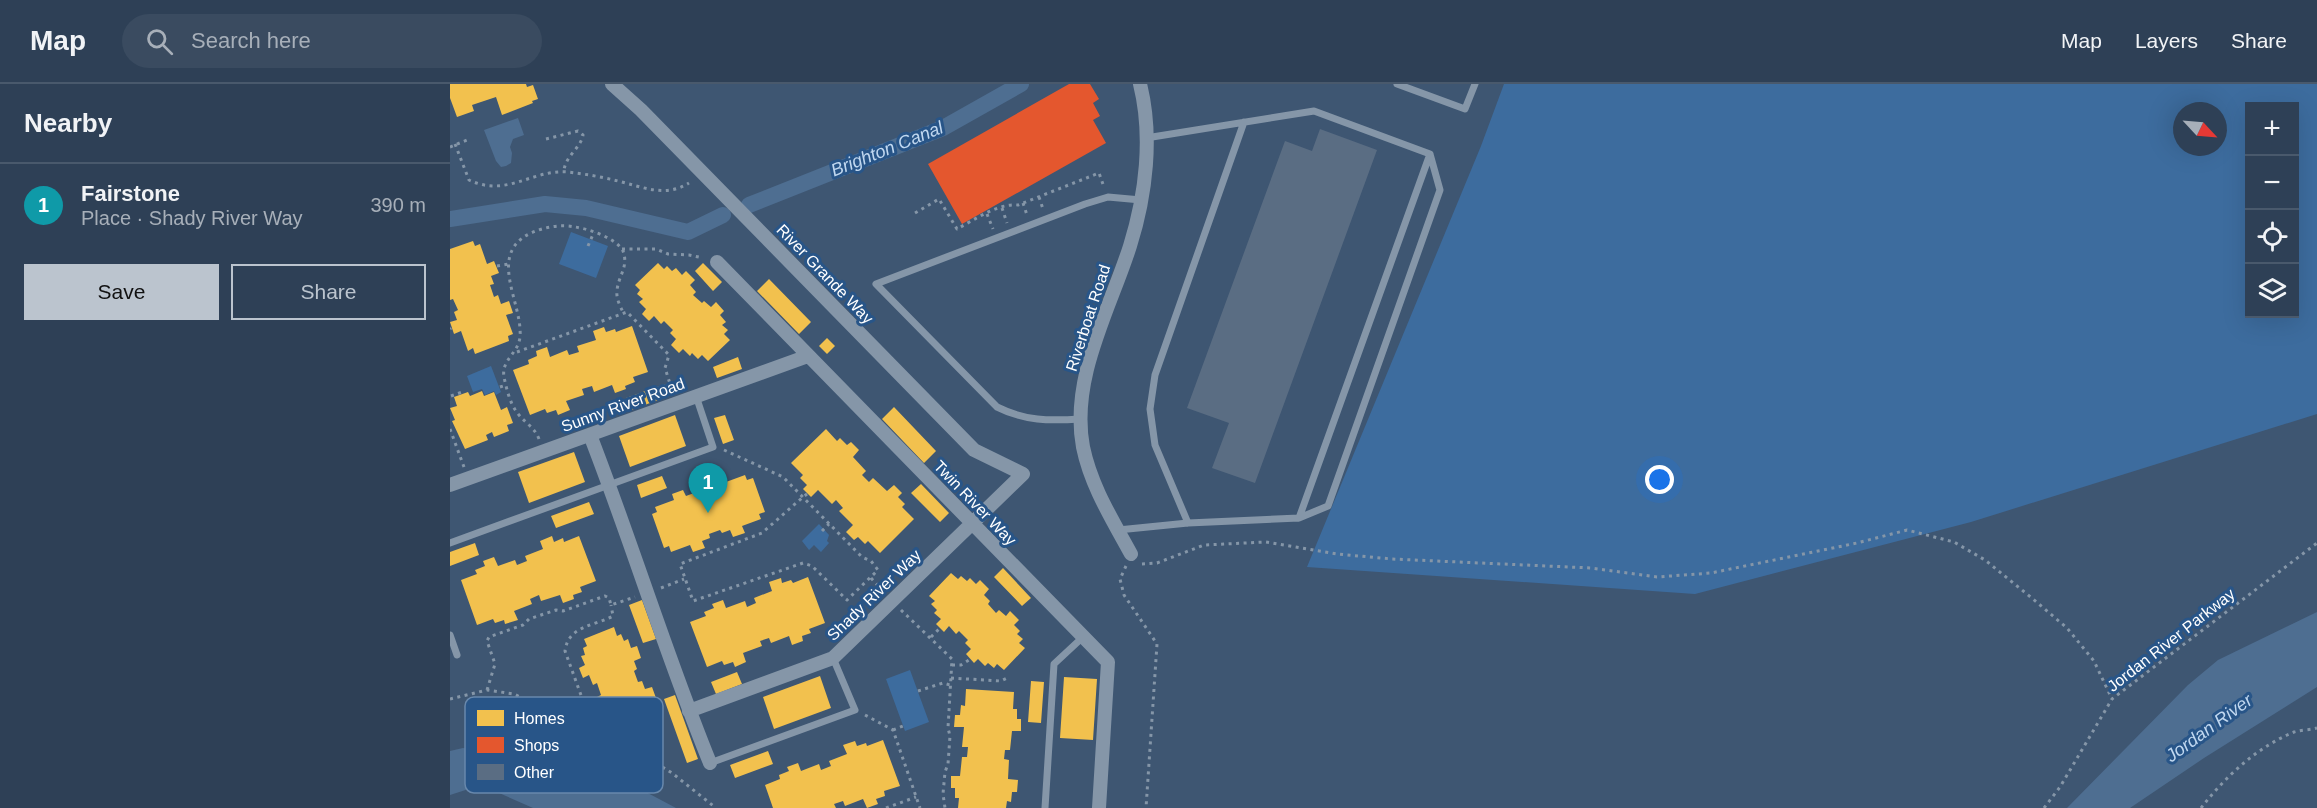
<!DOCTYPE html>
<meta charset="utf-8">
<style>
body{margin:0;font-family:Helvetica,sans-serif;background:#3a4b60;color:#f1f3f6}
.controls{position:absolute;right:18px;top:18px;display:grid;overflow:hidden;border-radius:0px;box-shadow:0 6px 24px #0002}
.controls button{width:54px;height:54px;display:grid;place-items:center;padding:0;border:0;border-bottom:2px solid #49596c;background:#2e4056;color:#f1f3f6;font:30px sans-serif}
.compass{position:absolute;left:1723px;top:18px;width:54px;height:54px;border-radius:50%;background:#2e4056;box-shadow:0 6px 24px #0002;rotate:116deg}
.you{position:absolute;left:1210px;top:396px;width:21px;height:21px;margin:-15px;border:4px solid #fff;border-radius:50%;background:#1a73e8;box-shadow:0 0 0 9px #1a73e833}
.badge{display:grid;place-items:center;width:39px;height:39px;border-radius:50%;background:#bbc4ce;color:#fff;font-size:20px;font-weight:700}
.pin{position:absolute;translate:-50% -50px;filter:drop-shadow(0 2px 3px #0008)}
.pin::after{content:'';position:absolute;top:32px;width:21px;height:18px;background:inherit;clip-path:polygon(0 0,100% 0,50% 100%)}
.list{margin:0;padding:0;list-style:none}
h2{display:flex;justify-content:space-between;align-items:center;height:78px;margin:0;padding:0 24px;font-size:26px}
h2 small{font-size:20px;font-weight:400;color:#a7afb9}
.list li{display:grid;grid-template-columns:39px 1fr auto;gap:18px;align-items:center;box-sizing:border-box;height:84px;padding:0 24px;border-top:2px solid #49596c}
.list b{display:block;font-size:22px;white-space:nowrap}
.list p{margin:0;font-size:20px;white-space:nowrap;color:#a7afb9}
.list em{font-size:20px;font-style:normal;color:#a7afb9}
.actions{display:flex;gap:12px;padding:18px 24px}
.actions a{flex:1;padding:14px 0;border:2px solid #bbc4ce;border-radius:0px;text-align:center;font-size:21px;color:#bbc4ce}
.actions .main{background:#bbc4ce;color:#111}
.icon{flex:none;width:33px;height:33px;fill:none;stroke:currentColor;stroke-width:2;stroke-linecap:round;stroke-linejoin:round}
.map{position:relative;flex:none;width:1867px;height:724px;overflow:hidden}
header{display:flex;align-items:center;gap:36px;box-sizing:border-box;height:84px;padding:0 30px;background:#2e4056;border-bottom:2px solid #49596c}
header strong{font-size:28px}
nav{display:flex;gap:33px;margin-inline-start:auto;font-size:21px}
.search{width:420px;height:54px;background:#3a4b60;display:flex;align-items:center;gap:15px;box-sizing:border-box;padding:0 21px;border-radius:33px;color:#a7afb9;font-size:22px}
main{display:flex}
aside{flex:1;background:#2e4056}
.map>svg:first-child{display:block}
</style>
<header>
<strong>Map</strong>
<div class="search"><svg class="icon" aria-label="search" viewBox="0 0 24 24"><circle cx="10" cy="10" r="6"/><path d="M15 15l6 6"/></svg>Search here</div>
<nav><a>Map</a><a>Layers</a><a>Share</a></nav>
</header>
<main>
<aside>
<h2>Nearby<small></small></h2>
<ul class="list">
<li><span class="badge" style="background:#0f9aa8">1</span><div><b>Fairstone</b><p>Place · Shady River Way</p></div><em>390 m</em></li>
</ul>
<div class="actions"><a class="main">Save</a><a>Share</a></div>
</aside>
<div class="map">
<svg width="1867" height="724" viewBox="0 0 1867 724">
<rect width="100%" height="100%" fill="#3e5672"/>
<path fill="#3d6c9e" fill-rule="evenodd" d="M1054 0H1867V330L1521 438 1245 510 857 483 1031 62ZM1800 22H1844V230H1800ZM1732 27H1768V63H1732Z
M121 148 158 162 146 194 109 180Z
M41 282 51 308 46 311 44 307 35 311 32 305 23 308 17 292Z
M369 440 379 451 377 457 379 459 371 468 364 461 359 466 352 457Z
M460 586 479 638 455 647 436 595Z"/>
<path fill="#4e6e91" d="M68 34 74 51 63 55 60 63 62 69 61 79 56 82 51 83 46 77 34 46Z
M1867 528V603L1754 674 1680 724H1617L1738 601 1768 576Z
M13 664 160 689 226 724H83L31 701 0 711V667Z"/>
<path fill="#f2c14e" d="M0 0H76L77 3 83 1 88 15 82 17 83 19 52 31 46 13 22 21 24 27 7 33 0 14Z
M23 157 25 162 30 160 37 180 44 177 49 189 41 192 44 200 40 201 44 213 48 211 51 220 59 217 63 229 56 231 63 250 58 252 59 257 25 270 23 264 18 267 11 247 4 250 0 238 7 236 4 228 8 226 3 215 0 216V165Z
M208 179 214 185 217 182 222 187 226 184 232 191 236 187 245 196 240 201 246 208 243 211 252 219 254 217 261 223 266 218 274 227 270 231 276 238 272 241 278 246 274 250 280 256 258 277 252 271 248 275 242 269 240 272 233 265 229 269 221 261 226 255 220 249 223 246 214 237 211 240 204 232 199 237 192 230 196 225 189 218 193 215 187 210 190 206 185 201Z
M253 179 272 198 263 207 245 187Z
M319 195 361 238 349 250 307 207Z
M182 242 198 288 183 293 185 298 175 302 176 305 165 309 162 301 144 308 142 302 132 305 134 311 116 317 120 326 108 331 106 326 97 329 95 325 80 331 63 286 79 280 78 276 87 272 86 267 97 263 100 273 117 266 119 271 129 268 127 262 146 256 143 247 154 243 156 248 165 245 166 248Z
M377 254 385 262 377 270 369 262Z
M288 273 292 285 267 294 263 283Z
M215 300 219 312 181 326 176 314Z
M32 307 34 312 44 308 51 326 57 323 63 339 57 341 59 347 44 353 42 348 36 351 38 356 15 365 2 337 5 336 0 324 7 322 4 313 18 308 20 312Z
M444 323 486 367 474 379 432 335Z
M225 331 236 362 180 383 169 352Z
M275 331 284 356 273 360 264 334Z
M376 345 387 357 390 354 397 361 401 358 409 366 403 373 416 387 412 391 419 398 423 394 437 407 444 401 452 409 448 413 455 420 452 423 464 435 430 469 418 457 415 460 408 453 404 456 396 448 403 441 389 427 393 424 386 416 382 420 368 406 361 413 353 405 357 401 350 394 353 391 341 379Z
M124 368 135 398 79 419 68 388Z
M273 391 276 398 295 391 297 396 303 394 315 428 309 430 311 435 292 442 295 449 283 453 280 446 272 449 270 446 259 450 260 454 252 457 255 464 243 468 240 461 221 468 219 462 214 464 202 430 207 428 205 423 224 416 222 410 233 406 236 412 244 409 246 413 257 409 256 405 264 402 262 395Z
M212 392 217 404 191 414 187 401Z
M471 400 499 429 490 438 461 409Z
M139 418 144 430 106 444 101 432Z
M102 452 104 458 113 454 114 458 129 452 146 497 130 503 132 508 123 511 124 515 113 519 110 511 91 517 89 511 80 515 82 520 64 527 68 536 55 540 54 536 45 539 43 535 27 541 11 496 27 490 25 486 35 482 33 477 44 473 48 482 65 476 67 481 77 477 75 472 93 465 90 457Z
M25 459 29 471 0 482V468Z
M553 484 581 514 572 522 544 493Z
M501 489 508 495 511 492 517 497 520 494 526 500 530 496 539 505 534 511 540 517 538 520 546 529 549 526 556 532 560 527 569 536 564 541 570 547 567 550 573 555 569 559 575 564 554 586 547 580 544 584 538 579 535 582 528 575 524 579 516 570 521 565 515 559 518 556 509 547 506 550 499 542 494 548 486 540 491 535 484 529 487 526 481 520 485 517 479 512Z
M358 493 375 539 359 545 361 549 352 552 353 557 342 561 339 552 321 559 319 554 310 557 312 562 293 569 296 578 285 583 283 578 274 581 272 577 257 583 240 538 256 532 254 528 264 524 262 520 273 516 276 524 295 517 297 523 306 519 304 514 322 507 319 498 331 494 332 499 341 496 343 499Z
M192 516 206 555 193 559 179 521Z
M164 543 167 552 171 550 174 557 178 555 181 564 187 562 191 574 184 577 187 585 184 587 188 598 192 597 195 605 202 603 206 614 200 616 203 625 199 626 201 633 197 635 200 643 171 654 168 646 163 648 160 640 156 642 153 633 148 635 143 624 150 621 147 613 151 611 147 599 143 601 139 591 133 594 129 584 135 581 131 572 135 571 133 564 137 562 134 555Z
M287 588 292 600 266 610 261 598Z
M370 592 381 624 324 645 313 613Z
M614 593 647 595 643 656 610 654Z
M581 597 594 598 591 639 578 638Z
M516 605 564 608 563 625H567V635H571V647H562L560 666H555L554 675 559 676 558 695 568 696 567 708H562L561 718 557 717 556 724H508L509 714H505V704H501V692H510L512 673H517L518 663H512L514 643H504L505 631H510L511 621 515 622Z
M225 611 248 675 237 679 214 615Z
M433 656 450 702 434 707 435 712 426 715 428 720 417 724 413 715 395 722 393 717 384 720 386 724H323L315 701 330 695 329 691 339 687 337 683 348 679 351 687 369 680 371 686 381 682 379 677 397 670 393 661 405 657 407 662 416 659 417 662Z
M318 667 323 680 285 694 280 681Z"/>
<path fill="#e4572e" d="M619 0H640L649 15 643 19 650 32 643 36 656 59 512 140 478 80Z"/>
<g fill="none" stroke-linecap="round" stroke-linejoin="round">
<path stroke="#4e6e91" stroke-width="16" d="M299 121 493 44 571 0
M0 135 95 120 136 124 238 148 273 131"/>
</g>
<path fill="#5a6d83" d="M870 45 927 66 805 399 762 384 779 339 737 324 835 57 862 67Z"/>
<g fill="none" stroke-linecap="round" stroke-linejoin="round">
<path stroke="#8596a8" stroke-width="3" stroke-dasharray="3 4.5" stroke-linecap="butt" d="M96 55 128 47 133 51C131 64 114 73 114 88
M5 60 19 96C57 114 82 85 118 88 135 90 152 93 168 97 193 103 215 114 239 99
M0 63 17 56
M589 113 593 125
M573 119 577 131
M552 124 557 139
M465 129 489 115 507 145C524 136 548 119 568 121L649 89 654 103
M537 130 543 145
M138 162 144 148
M172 165H206L218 170 239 171 253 174
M47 182 59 180
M0 245 1 244
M67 268 177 228 219 271 215 284 222 306
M50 303 56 301
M1 312 15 307
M0 345 14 383
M89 355C84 342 73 338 66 327 60 319 56 303 54 293 51 276 68 270 70 253 73 219 36 170 81 149 94 143 111 140 125 143 139 145 166 154 173 167 179 183 168 192 167 207 166 214 170 222 173 228
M274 366 333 393 412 473 421 477 428 486 397 516 362 482 353 479 243 517 230 480 312 449 353 413 357 410
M372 447 379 440
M692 480 707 479 754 461 816 458 887 470 942 475 1141 484 1207 493 1261 489 1407 459 1457 446 1504 458 1535 476 1583 515 1617 544 1644 577 1662 615
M676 482 670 495 674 511 707 560 696 724
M421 494 432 506
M211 504 234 495
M451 526 502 575 498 644 500 652 498 680 495 688 493 710 495 724
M481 553 489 545
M502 581H511L519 576
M501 594 551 597 559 593
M37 606 45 580 37 557 39 553 73 541 79 535 106 526 113 527 155 512 159 514 161 521 185 513
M468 607 493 599 500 601
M0 615 37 606 64 610 111 633 136 654 196 673 222 689 266 724
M415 631 443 646 470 724
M443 646 453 642
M136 654 140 636 115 567C118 542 144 542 163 532L161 521
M436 724 466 713
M1594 724 1610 703 1662 615 1867 459
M1751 724C1775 693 1807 663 1844 648 1851 646 1860 646 1867 644"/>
<path stroke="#8596a8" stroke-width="7" d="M947 0 1015 25 1025 0
M630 335C599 337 575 337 547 323L426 200 635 120 658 113 691 116
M849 434 878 422 990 106 980 70
M738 439 705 361 700 325 705 291 794 38
M668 446 738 439 849 434 980 70 864 27 696 54
M0 459 263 363 246 312
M0 551 7 571
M260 679 405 626 383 574
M595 724 604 580 633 553"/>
<path stroke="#8596a8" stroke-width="14" d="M162 0 191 26 524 366 573 390 383 574 239 627
M267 178 658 578 649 724
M140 351C182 459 216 571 260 679
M0 401 358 272
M681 470C662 435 641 402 633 363 620 294 660 225 680 162 696 111 703 52 690 0"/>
</g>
<g text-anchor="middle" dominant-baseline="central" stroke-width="6" stroke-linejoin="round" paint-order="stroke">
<g font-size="16" fill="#fff" stroke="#285588">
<text transform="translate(375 190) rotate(46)">River Grande Way</text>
<text transform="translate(638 234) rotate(-72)">Riverboat Road</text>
<text transform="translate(173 321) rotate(-20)">Sunny River Road</text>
<text transform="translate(525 419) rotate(46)">Twin River Way</text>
<text transform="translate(424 511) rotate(-44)">Shady River Way</text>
<text transform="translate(1721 556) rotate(-38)">Jordan River Parkway</text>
</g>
<g font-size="18" font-style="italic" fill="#c1d8f0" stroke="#285588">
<text transform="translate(437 65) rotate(-22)">Brighton Canal</text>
<text transform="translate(1759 644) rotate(-36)">Jordan River</text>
</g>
</g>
<rect x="15" y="613" width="198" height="96" rx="9" fill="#285588" stroke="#6888ac" stroke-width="1.5"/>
<rect x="27" y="626" width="27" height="16" fill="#f2c14e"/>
<rect x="27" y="653" width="27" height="16" fill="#e4572e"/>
<rect x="27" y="680" width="27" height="16" fill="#5a6d83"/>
<g font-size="16" fill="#fff">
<text x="64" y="640">Homes</text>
<text x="64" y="667">Shops</text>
<text x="64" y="694">Other</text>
</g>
</svg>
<div class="controls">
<button>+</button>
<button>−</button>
<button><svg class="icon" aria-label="locate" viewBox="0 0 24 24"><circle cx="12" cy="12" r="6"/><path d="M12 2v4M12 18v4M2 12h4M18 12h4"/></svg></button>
<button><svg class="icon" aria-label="layers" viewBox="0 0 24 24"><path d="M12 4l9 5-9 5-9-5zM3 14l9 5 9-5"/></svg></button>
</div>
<svg class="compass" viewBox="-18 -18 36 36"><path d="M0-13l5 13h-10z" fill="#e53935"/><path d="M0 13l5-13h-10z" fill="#a7afb9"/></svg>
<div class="you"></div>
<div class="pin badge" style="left:258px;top:429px;background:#0f9aa8">1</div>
</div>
</main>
